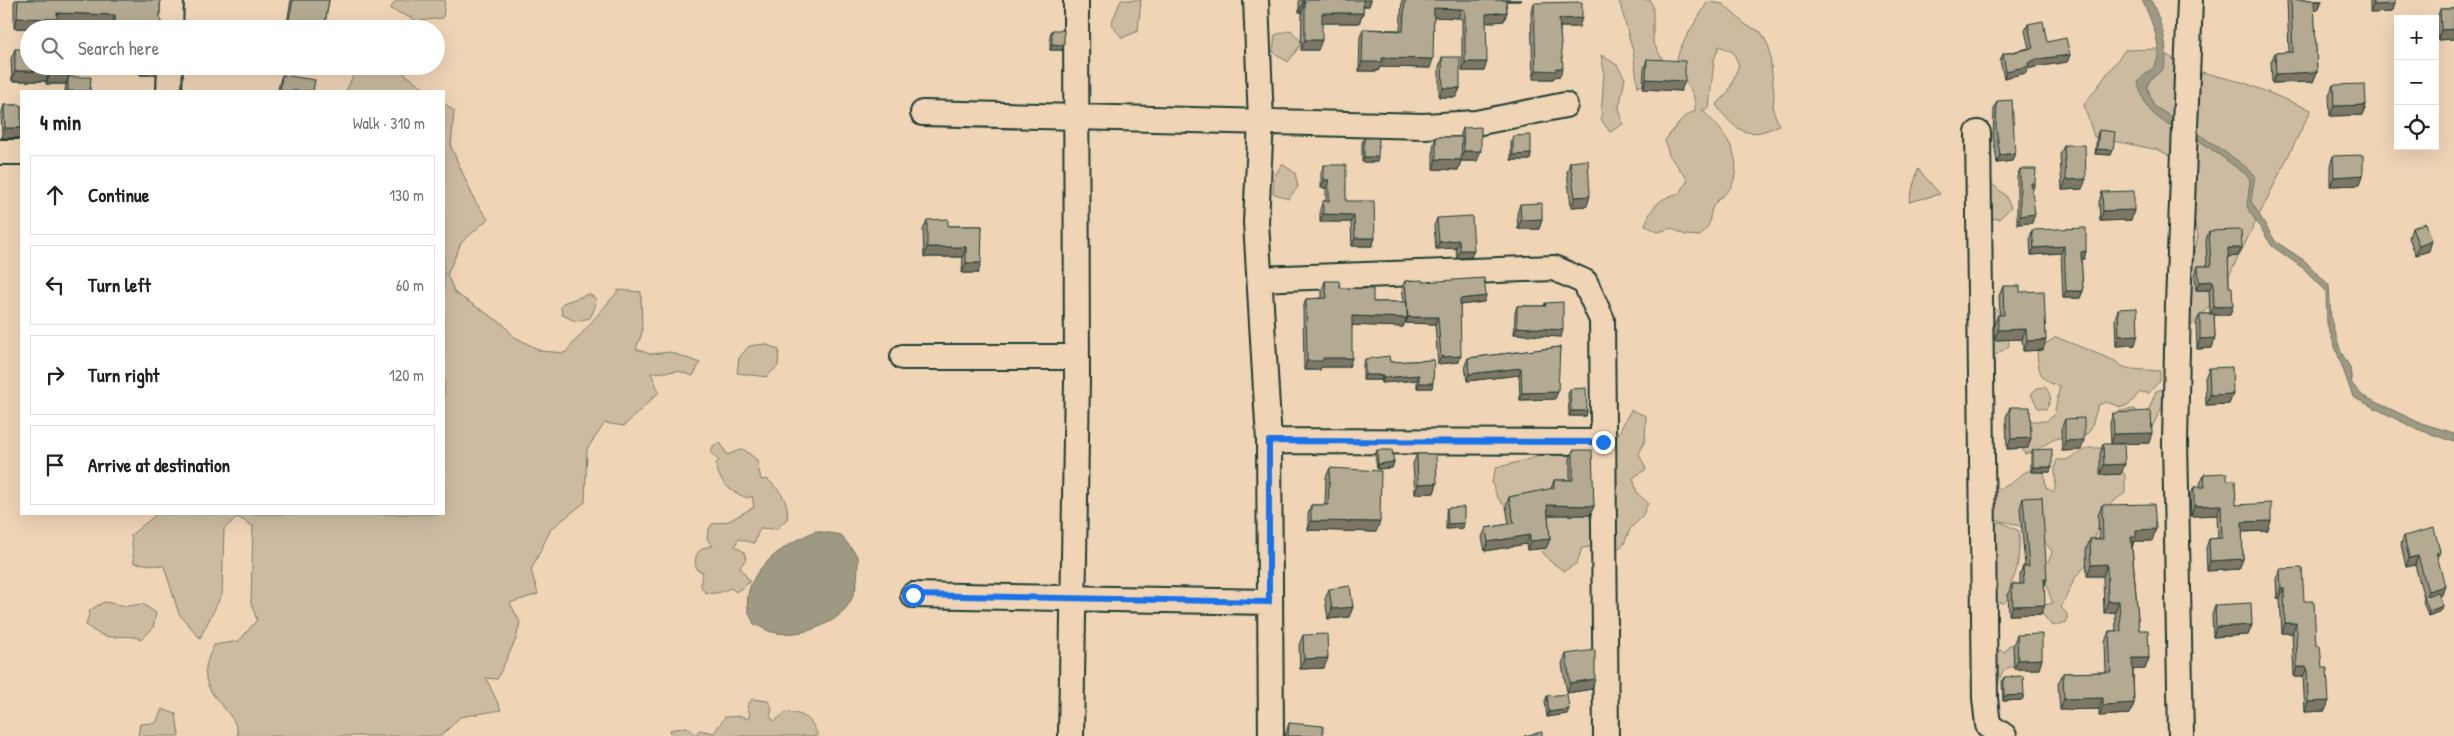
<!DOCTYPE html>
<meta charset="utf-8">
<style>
body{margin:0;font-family:"Patrick Hand",sans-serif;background:#f2f2f2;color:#222}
.controls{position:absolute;right:15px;top:15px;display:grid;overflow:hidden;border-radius:0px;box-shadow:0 5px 20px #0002}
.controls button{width:45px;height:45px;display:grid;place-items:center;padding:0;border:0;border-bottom:1px solid #e0e0e0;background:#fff;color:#222;font:25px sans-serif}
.stop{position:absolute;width:15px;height:15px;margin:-11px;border:4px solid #1a73e8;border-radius:50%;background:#fff}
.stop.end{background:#1a73e8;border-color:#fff;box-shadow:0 1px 5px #0008}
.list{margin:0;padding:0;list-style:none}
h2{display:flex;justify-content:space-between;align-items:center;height:65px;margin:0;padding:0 20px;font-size:21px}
h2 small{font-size:16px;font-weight:400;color:#767676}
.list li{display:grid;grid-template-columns:32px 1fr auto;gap:15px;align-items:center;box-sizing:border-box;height:80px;margin:0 10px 10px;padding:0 10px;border:1px solid #e0e0e0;border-radius:0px}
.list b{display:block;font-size:19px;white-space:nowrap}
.list em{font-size:16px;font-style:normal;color:#767676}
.icon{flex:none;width:28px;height:28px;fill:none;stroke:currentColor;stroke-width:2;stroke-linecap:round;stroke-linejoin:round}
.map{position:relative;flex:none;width:2454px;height:736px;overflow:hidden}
.search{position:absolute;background:#fff;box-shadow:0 5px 20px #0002;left:20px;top:20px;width:425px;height:55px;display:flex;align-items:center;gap:12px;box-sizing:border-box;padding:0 18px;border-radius:28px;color:#767676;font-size:19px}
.panel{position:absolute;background:#fff;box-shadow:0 5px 20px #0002;left:20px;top:90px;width:425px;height:425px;border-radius:0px}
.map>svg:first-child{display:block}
</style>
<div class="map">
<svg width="2454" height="736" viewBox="0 0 2454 736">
<rect width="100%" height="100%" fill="#efd4b6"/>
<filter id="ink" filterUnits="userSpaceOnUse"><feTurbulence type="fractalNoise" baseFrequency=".02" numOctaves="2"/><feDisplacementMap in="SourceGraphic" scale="10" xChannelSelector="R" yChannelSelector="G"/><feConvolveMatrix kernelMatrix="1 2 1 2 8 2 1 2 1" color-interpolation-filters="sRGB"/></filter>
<g filter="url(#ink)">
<path fill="#cdbba1" stroke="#767c6a" d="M396 0H445L443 18 418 21 390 9Z
M1121 0H1141L1138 31 1122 38 1111 24Z
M1619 0H1650L1653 7V42L1669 72 1638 87 1633 51Z
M1707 2 1723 4 1746 25 1761 32 1769 47 1774 93 1773 110 1779 125C1747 141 1736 131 1716 105L1728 93 1739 65 1733 52 1719 46 1714 60 1709 108 1702 110C1722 129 1745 155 1732 185 1728 194 1715 199 1712 209 1707 225 1714 220 1700 236L1685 235 1672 228 1658 232 1645 225C1652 206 1659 198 1680 193L1688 180 1669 155 1665 140 1685 116 1695 111C1696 90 1688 89 1679 73 1668 55 1700 19 1707 2Z
M1291 30 1302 43 1288 62 1273 52 1275 35Z
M2159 49 2188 70 2193 103 2202 72 2245 83 2311 110 2219 296 2183 334 2185 301 2198 235 2188 199 2189 166 2159 150 2094 137 2084 105 2125 50Z
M1601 55 1617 65 1625 78 1619 108 1623 124 1610 132 1601 119 1604 71Z
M358 66H394L428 91H346Z
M444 103 454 111 451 147 475 201 488 219 461 243 447 275 455 293 503 324 513 336 541 351 565 353 619 290 641 292 642 333 636 349 650 354 670 352 700 363 693 376 678 371 651 373 659 392 624 426 605 423 587 449 585 502 551 529 531 570 538 594 510 603 520 622 516 639 497 679 486 678 501 710 460 717 441 736H238C237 709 201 698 206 667 207 660 211 652 214 645L239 641 257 620 251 603 253 526 237 517 224 529 222 594 200 638 179 614 164 566 134 563 131 535 157 514H444Z
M1282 164 1295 173 1298 187 1288 199 1273 193 1274 177Z
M1918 169 1940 194 1909 202Z
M1992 184 2005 195 2011 207 1999 219 1982 217 1975 186Z
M589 294 596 299 595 307 590 318 576 321 562 315 561 307 563 303Z
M1991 304C2007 318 2008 326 2009 346L1994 356 1979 346Z
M2056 337 2115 361 2121 366 2131 369 2160 371V380L2149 393 2140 392 2129 405 2121 407 2106 402 2098 405 2091 429 2085 436C2073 435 2057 436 2046 444 2038 449 2034 452 2025 454L2021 446 2029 421H2047L2054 415 2060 386C2039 382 2038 369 2037 350Z
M765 344 779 350 778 366 766 377 737 373 739 358 749 346Z
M2045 387C2052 396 2052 400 2046 409L2038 408 2031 394 2037 388Z
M2164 389 2169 393 2150 431 2120 419 2118 411 2135 409 2140 416 2147 414 2156 391Z
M1631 410 1646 416 1645 440 1639 454 1646 469 1633 478 1637 493 1648 503 1642 517 1630 529 1624 544 1612 553 1597 546 1582 548 1577 563 1564 571 1550 561 1497 497 1492 482 1496 468 1544 455 1603 449 1616 438Z
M720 442 727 455 743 449 757 460 761 480 767 479C780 490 790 502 787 519L776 529 760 528 754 543 738 539 735 546 744 552 746 559 740 567 750 582 736 592 731 588C714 596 694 598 703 572L697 570C692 557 699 546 713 546L707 539 708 531 712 524 729 521 754 507 752 496 747 498C727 489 722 485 715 464L719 461 711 453 713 446Z
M2089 448H2106L2125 475V493L2111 503 2099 524 2086 565 2075 578 2061 607 2067 614V622L2052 626 2042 613 2045 605 2053 603C2049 594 2043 577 2045 567 2047 562 2051 558 2052 552 2042 533 2014 521 1992 520L1989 492C1996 488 2002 489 2008 485 2025 475 2021 468 2044 471L2046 488 2054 492C2058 480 2052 471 2057 460H2066Z
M2001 522 2019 531C2020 546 2019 572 2010 585L2012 594 2004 603 1995 602 1984 524Z
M104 602 127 606 143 604 156 613 153 628 142 639C116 631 111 646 86 625L90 610Z
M2009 645H2018L2017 666C2001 667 2001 675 1997 688H1989V651L1997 649 2005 652Z
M752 699 768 701 772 708 770 717 775 721 786 712C805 714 811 718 818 736H672L670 730 687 727 696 735 699 730 714 733 725 717 741 716 748 719 750 714 747 706Z
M162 709 176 714 179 736H138L140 724 156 723Z"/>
<path fill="#9d9983" stroke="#6b7463" d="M2142 0H2151C2159 17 2172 51 2163 69L2150 80 2147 86 2154 106 2180 122V130C2153 117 2146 112 2138 83 2142 75 2151 72 2155 65 2165 49 2149 15 2142 0Z
M2193 129C2213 146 2236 157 2255 175L2251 201 2275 241 2305 261 2329 285 2331 320 2341 352 2350 367 2352 384 2363 396 2418 422 2454 433V442L2414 428 2353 397 2327 324 2326 291 2304 269 2272 246 2247 207 2250 180 2248 176 2189 133Z
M816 531 841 535 858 557C858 573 858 589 850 602 837 626 797 638 772 632 766 631 760 626 754 624 752 619 749 614 748 609 742 570 787 543 816 531Z"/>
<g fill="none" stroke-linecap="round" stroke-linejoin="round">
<defs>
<path id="minor" d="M1256 0 1261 121 1256 222 1269 441 1271 736
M170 29 171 0
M169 91 170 66
M923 113 1424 126 1476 123 1565 105
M1978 133 1985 698 1988 725 2004 736
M0 152H21
M1260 279 1554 268 1585 282 1602 320 1606 736
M903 357H1077
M1269 441 1603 442
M913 595 1269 602
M1071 736 1077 380 1076 0
M2181 736 2175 442 2178 304 2190 0"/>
</defs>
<use href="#minor" stroke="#1f3d34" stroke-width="28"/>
<use href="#minor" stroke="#efd4b6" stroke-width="24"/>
</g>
<path fill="#9b927e" stroke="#1f3d34" d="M15 0H160V19L163 29H112V25L55 23 53 29 14 28V2Z
M291 0H329L324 29H286Z
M1299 0H1371L1369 6H1363V13L1359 23H1322L1318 50H1301L1302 12H1299Z
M1402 0H1521L1520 1H1506L1507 12 1504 21 1486 22 1484 71H1462V19L1458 18 1434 17 1430 68 1380 67 1378 71H1359L1360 37 1363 29 1400 30Z
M2287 0H2322L2318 10H2314L2317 72 2313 82 2272 83 2271 62 2275 53 2289 52Z
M2370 0H2395V4L2392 12 2370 13Z
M1534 3 1579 27H1560V76L1554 77 1553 79H1533L1531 12Z
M2440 9H2454V39L2437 40V19Z
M2028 24 2047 42 2070 55 2067 62 2035 67 2028 69 2026 73 2004 78 2000 61 2003 54 2029 48 2025 31Z
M1052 30 1064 45 1062 50H1050V35Z
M15 49 70 77 90 91H65L66 84H46V81H12L11 59Z
M1442 57 1460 88 1456 97H1439V67Z
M1647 59 1681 91 1643 89 1644 69Z
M140 66H159L156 75H140Z
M282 75 313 91H278L279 85Z
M2333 85 2366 105 2363 115 2330 116 2329 95Z
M1997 101 2015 153 2012 161 1997 163 1993 135 1994 109Z
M4 105H21V138H2L1 115Z
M1463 128 1477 161H1461L1458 170 1433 169V147L1436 137H1460Z
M2099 130 2113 150 2111 155 2095 154 2097 135Z
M1513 136 1531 154 1530 160H1511V141Z
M1364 138 1377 162H1362V143Z
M2064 145 2082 189 2062 190 2060 155Z
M2333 156 2363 175 2360 185 2330 186V166Z
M1570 162 1587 206 1571 207 1567 172Z
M1324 165 1346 201 1375 238 1372 246H1352L1351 222H1320V209L1323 201H1326V188H1321V173Z
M2020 169 2032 192V223L2017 224V177Z
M2102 192 2134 210 2131 220 2100 221 2099 202Z
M1520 204 1542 219 1539 229H1518L1517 214Z
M1437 218 1474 250 1471 257 1457 258 1456 248 1436 249 1434 226Z
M927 220 948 226H982L978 273H962L963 257H924L923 230Z
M2412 228 2429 251 2416 255 2409 238Z
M2032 230 2086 251 2084 259H2081L2083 291 2080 298H2063L2061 253 2031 255 2030 238Z
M2209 231 2238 256 2228 257 2230 315H2214L2215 338 2212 348 2197 349 2196 324 2200 314H2210L2209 290H2196L2195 275 2198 266H2207L2206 240Z
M1325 281 1373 302H1404L1402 287 1405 281 1423 282 1484 302 1460 305 1459 362 1438 364 1435 324 1406 323V320L1403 327 1352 325 1349 367H1321L1320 370H1304L1303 308 1306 299 1322 298V290Z
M2003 286 2020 292 2043 350 2023 351 2022 339 1994 340V325L1998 315H2000L1999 296Z
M1545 303 1561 337 1514 334 1515 313 1517 306H1544Z
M2118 309 2135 345 2116 346 2115 319Z
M1560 347 1555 399 1520 400 1519 375 1467 381 1465 365 1468 358Z
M1365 359 1390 362 1434 360 1432 388H1417V380L1382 383 1381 380H1363V364Z
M2209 368 2233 394 2229 404 2206 405 2205 378Z
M1570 389 1587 411 1586 416H1569L1568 394Z
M2010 407 2028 448 2007 449 2006 417Z
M2113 413 2149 443 2111 444 2110 423Z
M2065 419 2081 450 2062 451 2061 429Z
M2103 444 2121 474 2100 475V454Z
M1377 450 1394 462 1392 468 1377 469 1375 455Z
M1573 450 1594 506 1590 515H1548L1550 539 1546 548 1527 550 1526 544 1485 551 1482 537 1486 528 1509 524 1506 506 1509 497 1551 489 1554 480H1570V459Z
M2033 450 2050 472H2031V455Z
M1417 454 1437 483 1434 493 1415 494 1413 464Z
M1330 468 1376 532 1308 530V514L1311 505H1325L1326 477Z
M2204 474 2227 480 2236 505 2268 531 2242 532 2243 559 2239 569 2207 571 2206 548 2209 539 2218 538 2217 515 2191 516 2190 497 2194 487H2200V484Z
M2023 498 2044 587 2041 614 2009 615 2008 594 2012 584H2020V575L2023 566H2025L2020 508Z
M2102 505 2152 541H2134L2132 547 2139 630 2149 658 2145 669H2133L2134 703 2130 714 2099 716V709L2060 710 2058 684 2063 673 2106 672 2105 642 2109 631H2116L2115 612 2104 613 2103 576H2087L2086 550 2090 539H2099L2098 516Z
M1447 508 1464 523 1463 528 1446 529V513Z
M2404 536 2437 558 2442 595H2439L2441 611 2428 616 2423 602 2424 598 2415 565 2406 567 2401 544Z
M2280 569 2304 601 2322 668 2325 711 2305 712 2303 677H2294L2292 633H2282L2280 598H2277L2276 579Z
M1329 589 1353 607 1349 617 1328 619 1325 599Z
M2215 605 2252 625 2248 635 2213 637 2212 615Z
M1303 635 1324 668 1300 669 1299 645Z
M2017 635 2042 659 2039 669H2014L2013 645Z
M1566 654 1592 689 1567 693 1562 664Z
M2004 677 2024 695 2022 700 2003 701 2002 682Z
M1547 696 1567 714 1547 717 1545 701Z
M1289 723 1323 736H1285Z"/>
<path fill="#7e7766" stroke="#1f3d34" d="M1361 0H1371L1369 6H1359Z
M1503 0H1521L1520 1H1503Z
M2314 1H2322L2318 10H2310Z
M1303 2H1305L1302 12H1299Z
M2395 4 2392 12 2370 13 2373 5Z
M1434 8 1461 9 1458 18 1431 17Z
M1507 12 1504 21 1483 23 1486 14Z
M57 13 115 15 112 25 55 23 53 29 14 28 17 18Z
M1322 13H1363L1359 23H1318Z
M1582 18 1579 27H1556L1559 19Z
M2454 29V39L2437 40 2441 30Z
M1305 40H1322L1318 50H1301Z
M1052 44 1064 45 1062 50H1050Z
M2070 55 2067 62 2035 67 2028 69 2026 73 2004 78 2006 71 2037 59Z
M1382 58 1433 59 1430 68 1380 67 1378 71H1359L1362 62Z
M1465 62H1487L1484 71H1462Z
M143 66H159L156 75H140Z
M1556 68H1563L1560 76 1554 77 1553 79H1533L1536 70Z
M15 71H50L46 81H12Z
M2317 72 2313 82 2272 83 2276 74Z
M50 74H70L68 80V77L66 84H46Z
M1646 79 1685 81 1681 91 1643 89Z
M1443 88H1460L1456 97H1439Z
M2366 105 2363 115 2330 116 2334 106Z
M5 128H21V138H2Z
M2097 149 2113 150 2111 155 2095 154Z
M1464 151H1481L1477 161H1461L1458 170 1433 169 1436 159 1460 160Z
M2015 153 2012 161 1997 163 2000 155Z
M1531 154 1530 160H1511L1513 155Z
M1364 157H1378L1377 162H1362Z
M2363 175 2360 185 2330 186 2334 177Z
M2086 179 2082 189 2062 190 2066 180Z
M1324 180H1329L1326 188H1321Z
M2031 183H2035L2032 192Z
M1590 196 1587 206 1571 207 1575 197Z
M2134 210 2131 220 2100 221 2103 211Z
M1323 214 1354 215 1351 222H1320Z
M2035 214 2032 223 2017 224 2020 216Z
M1542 219 1539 229H1518L1521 220Z
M1355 238H1375L1372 246H1352Z
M1459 240 1456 248 1436 249 1439 242Z
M2432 241 2429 251 2416 255 2419 246Z
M2064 246 2061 253 2031 255 2034 248Z
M927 247H966L963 257H924Z
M2228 248H2242L2238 256 2224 257Z
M1460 250H1474L1471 257 1457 258Z
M2086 251 2084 259H2078L2081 252Z
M966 263H981L978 273H962Z
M2213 281 2209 290H2196L2199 282Z
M2066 291H2083L2080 298H2063Z
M1486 296 1484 302 1458 305 1460 299Z
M2233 306 2230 315H2210L2214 307Z
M1352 316 1407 318 1403 327 1348 325Z
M1408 317H1438L1435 324 1406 323Z
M1517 327 1563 330 1561 337 1514 334Z
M2026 329 2022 339 1994 340 1998 330Z
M2138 335 2135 345 2116 346 2119 336Z
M2215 338 2212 348 2197 349 2200 339Z
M2046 340 2043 350 2023 351 2027 341Z
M1461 356 1459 362 1438 364 1441 357Z
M1323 358H1352L1349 367H1321L1320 370H1304L1307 361Z
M1521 368 1519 375 1467 381 1469 374Z
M1365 375H1383L1381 380H1363Z
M1419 375 1417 380 1382 383 1383 378Z
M1419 383H1433L1432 388H1417Z
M1558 392 1555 399 1520 400 1522 393Z
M2233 394 2229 404 2206 405 2210 395Z
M1571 411H1587L1586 416H1569Z
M2152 433 2149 443 2111 444 2114 434Z
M2031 438 2028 448 2007 449 2011 439Z
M2084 440 2081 450 2062 451 2065 441Z
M1394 462 1392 468 1377 469 1378 464Z
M2125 464 2121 474 2100 475 2104 465Z
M2033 467H2052L2050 472H2031Z
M1437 483 1434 493 1415 494 1418 484Z
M1547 505 1594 506 1590 515H1544Z
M2221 505 2217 515 2191 516 2194 506Z
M1311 521 1380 522 1376 532 1308 530Z
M2271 521 2268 531 2238 532 2242 522Z
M1464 523 1463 528 1446 529 1448 524Z
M2156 529 2152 541H2134L2132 548 2131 537 2136 530Z
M1530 535 1526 544 1485 551 1488 542Z
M1550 539 1546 548 1527 550 1530 541Z
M2440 551 2437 560 2436 552Z
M2418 556 2415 565 2406 567 2409 558Z
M2243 559 2239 569 2207 571 2210 561Z
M2107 564 2103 576H2087L2091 565Z
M2044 579H2047L2044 588Z
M2445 586 2442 595 2425 599 2428 591Z
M2281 588H2284L2280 598H2277Z
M2108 601H2119L2115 612 2104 613Z
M2045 605 2041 614 2009 615 2013 606Z
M2443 606 2441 611 2428 616 2429 611Z
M1353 607 1349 617 1328 619 1332 609Z
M2285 623H2296L2292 633H2282Z
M2252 625 2248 635 2213 637 2216 627Z
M1328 658 1324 668 1300 669 1304 659Z
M2132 658H2149L2145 669 2128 670Z
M2042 659 2039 669H2014L2018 660Z
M2297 667H2307L2303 677H2294Z
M1595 679 1592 689 1567 693 1570 683Z
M2024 695 2022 700 2003 701 2004 696Z
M2103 698 2099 709 2060 710 2064 699Z
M2329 701 2325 711 2305 712 2308 702Z
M2134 703 2130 714 2099 716 2103 705Z
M1569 709 1567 714 1547 717 1549 712Z"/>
<path fill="#b4aa92" stroke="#1f3d34" d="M18 0H160V19L163 29H116L115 15 57 13V19L17 18Z
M293 0H329L324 29H287Z
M1303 0H1363V13H1322V40H1305V2H1303Z
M1405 0H1506L1507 12 1486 14 1487 62H1465V10L1461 9 1434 8 1433 59 1382 58V62H1362L1363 29 1403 31Z
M2291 0H2322L2314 1 2317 72 2276 74 2275 53 2293 52Z
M2373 0H2395V4L2373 5Z
M1582 2V18L1559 19 1563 68H1556V71L1536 70 1534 3Z
M2440 9H2454V29L2441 30Z
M2043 21 2047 42 2066 38 2070 55 2037 59 2028 63 2029 66 2006 71 2003 54 2033 48 2028 24Z
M1052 30H1064V45L1052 44Z
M15 49H29V66H71L70 74H50V71H15Z
M1442 57H1460V88H1443Z
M1647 59 1685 61V81L1646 79Z
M282 75 315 80 313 91H280Z
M68 77H91L90 91H68Z
M2365 84 2366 105 2334 106 2333 85Z
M2012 100 2015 153 2000 155 1996 127 1997 101Z
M4 105H21V128H5Z
M1481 127V151H1464L1463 128Z
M2099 130 2115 132 2113 150 2097 149Z
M1531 135V154L1513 155V136Z
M1436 137H1462L1461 160 1436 159Z
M1364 138H1379L1378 157H1364Z
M2064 145H2085L2086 179 2066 180Z
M2363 155V175L2334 177 2333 156Z
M1588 160 1590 196 1575 197 1570 162Z
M1324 165H1346V201H1374L1375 238H1355L1354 215 1323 214V201H1329V180H1324Z
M2020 169H2036L2035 183H2031L2035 214 2020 216Z
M2134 191V210L2103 211 2102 192Z
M1542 203V219L1521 220 1520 204Z
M1472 216 1474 250H1460L1459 240 1439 242 1437 218Z
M948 219V226H982L981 263H966V247H927V220Z
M2426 223 2432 241 2419 246 2412 228Z
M2086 228V251L2081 252 2083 291H2066L2064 246 2034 248 2032 230Z
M2241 230 2242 248H2228L2229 287H2232L2233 306 2214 307 2213 281 2199 282 2198 266H2211L2209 231Z
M1484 278 1486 296 1460 299 1461 356 1441 357 1438 317H1408L1405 281 1422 280 1423 282Z
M1325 281H1339L1340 288 1373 289V302H1407V318L1352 316V358H1323V361H1307L1306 299 1327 298Z
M2003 286H2020V292L2044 291 2046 340 2027 341 2026 329 1998 330V315H2004Z
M1563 302V330L1517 327V306H1546L1545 303Z
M2137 308 2138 335 2119 336 2118 309Z
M2200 314H2214L2215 338 2200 339Z
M1560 347 1558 392 1522 393 1521 368 1469 374 1468 358Z
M1389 356 1390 362 1434 360 1433 383H1419V375L1383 378V375H1365V359Z
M2232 367 2233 394 2210 395 2209 368Z
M1586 388 1587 411H1571L1570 389Z
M2010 407H2030L2031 438 2011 439Z
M2151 411 2152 433 2114 434 2113 413Z
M2084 418V440L2065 441V419Z
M2103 444H2124L2125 464 2104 465Z
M2052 449V467H2033V450Z
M1377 450H1392L1394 462 1378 464Z
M1573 450H1592L1594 506 1547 505 1550 539 1530 541V535L1488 542 1486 528 1514 523 1509 497 1554 488V480H1573Z
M1417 454H1436L1437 483 1418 484Z
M1330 468 1381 471 1380 522 1311 521V505H1328Z
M2227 473V480H2235L2236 505 2271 503V521L2242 522 2243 559 2210 561 2209 539 2222 538 2221 505 2194 506V487H2205L2204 474Z
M2042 497 2047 579H2044L2045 605 2013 606 2012 584H2024L2023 566H2029L2023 498Z
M2154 504 2156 529 2136 530V537H2131L2139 630H2148L2149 658H2132L2134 703 2103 705V698L2064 699 2063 673 2111 672 2109 631H2121L2119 601H2108L2107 564 2091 565 2090 539H2103L2102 505Z
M1464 507V523L1448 524 1447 508Z
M2434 528 2440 551 2436 552 2445 586 2428 591 2418 556 2409 558 2404 536Z
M2302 568 2304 601H2314L2316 646 2320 645 2322 668H2327L2329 701 2308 702 2307 667H2297L2296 623H2285L2284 588H2281L2280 569Z
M1350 586 1353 607 1332 609 1329 589Z
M2438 592 2443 606 2429 611 2424 597Z
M2251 603 2252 625 2216 627 2215 605Z
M1327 634 1328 658 1304 659 1303 635Z
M2042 634V659L2018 660 2017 635Z
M1595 650V679L1570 683 1566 654Z
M2023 676 2024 695 2004 696V677Z
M1567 694 1569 709 1549 712 1547 696Z
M1289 723 1323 726V736H1288Z
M1542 732V736H1524Z"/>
</g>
<g fill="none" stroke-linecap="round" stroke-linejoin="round" filter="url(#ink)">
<path stroke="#1a73e8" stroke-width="6" d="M913 595 1269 602V441L1603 442"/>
</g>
</svg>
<div class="controls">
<button>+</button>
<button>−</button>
<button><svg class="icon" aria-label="locate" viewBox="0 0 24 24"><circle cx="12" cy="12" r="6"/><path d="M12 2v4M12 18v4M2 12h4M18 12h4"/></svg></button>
</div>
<div class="stop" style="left:913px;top:595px"></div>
<div class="stop end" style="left:1603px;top:442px"></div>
<div class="search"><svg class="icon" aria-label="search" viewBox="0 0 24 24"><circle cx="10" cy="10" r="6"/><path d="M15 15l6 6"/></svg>Search here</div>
<section class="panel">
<h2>4 min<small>Walk · 310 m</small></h2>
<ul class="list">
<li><svg class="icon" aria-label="ahead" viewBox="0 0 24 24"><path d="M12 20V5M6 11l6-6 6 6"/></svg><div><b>Continue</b></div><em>130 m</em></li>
<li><svg class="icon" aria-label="left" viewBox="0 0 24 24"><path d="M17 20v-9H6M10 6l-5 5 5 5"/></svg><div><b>Turn left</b></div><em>60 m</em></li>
<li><svg class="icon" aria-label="right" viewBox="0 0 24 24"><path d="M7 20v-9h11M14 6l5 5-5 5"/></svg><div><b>Turn right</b></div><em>120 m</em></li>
<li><svg class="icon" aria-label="arrive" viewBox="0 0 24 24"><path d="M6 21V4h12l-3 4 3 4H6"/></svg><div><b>Arrive at destination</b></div></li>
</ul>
</section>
</div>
